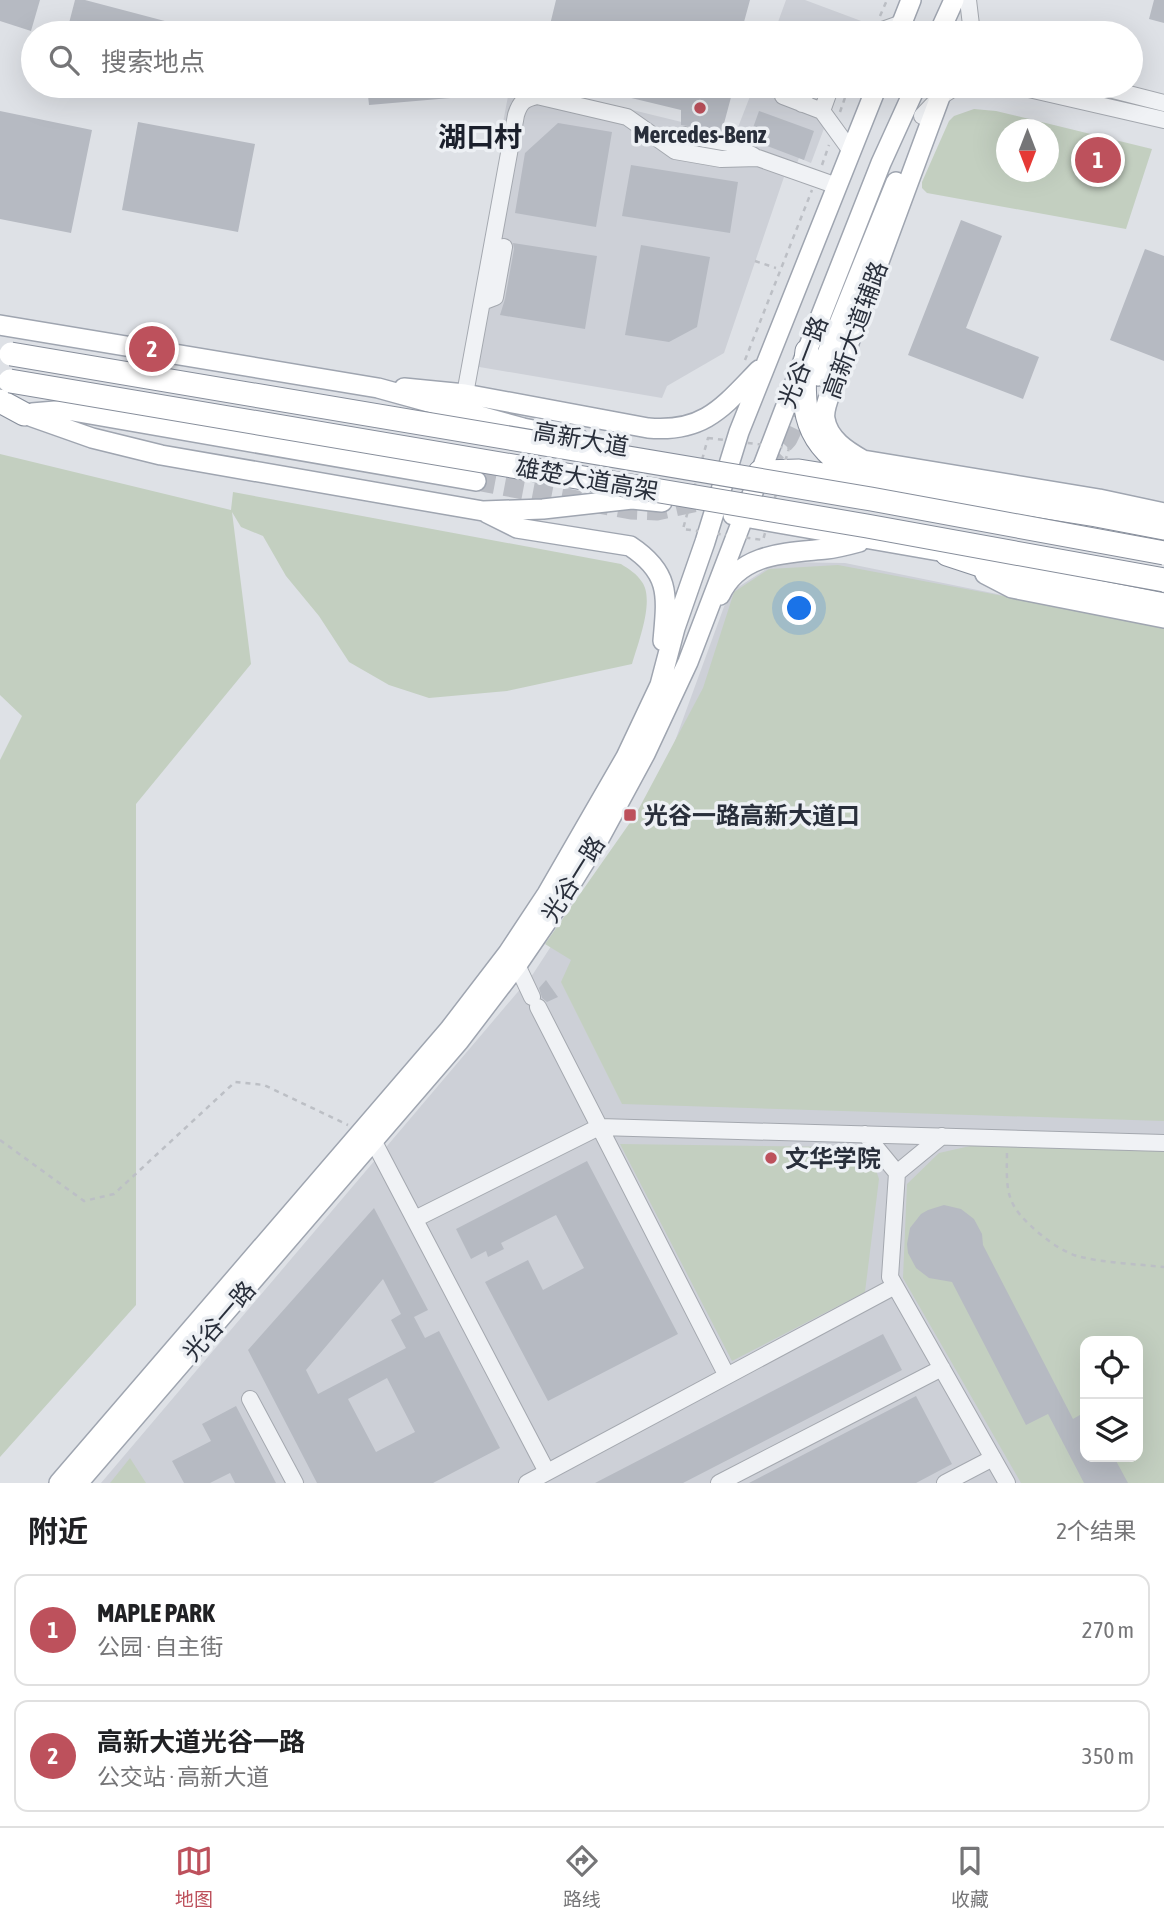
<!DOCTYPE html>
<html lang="zh">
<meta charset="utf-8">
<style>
body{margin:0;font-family:"Asap Condensed","Noto Sans SC",sans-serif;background:#f6f6f6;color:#202124}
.controls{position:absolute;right:21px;bottom:21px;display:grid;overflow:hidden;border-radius:14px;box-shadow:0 7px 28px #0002}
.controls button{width:63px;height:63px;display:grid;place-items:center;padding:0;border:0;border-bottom:2px solid #e0e0e0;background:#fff;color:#202124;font:35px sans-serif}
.compass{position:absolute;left:996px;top:119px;width:63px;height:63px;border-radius:50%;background:#fff;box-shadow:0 7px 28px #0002;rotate:180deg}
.you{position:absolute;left:800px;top:609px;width:24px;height:24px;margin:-18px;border:5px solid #fff;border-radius:50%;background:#1a73e8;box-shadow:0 0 0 10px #1a73e833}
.badge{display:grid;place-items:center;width:46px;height:46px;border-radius:50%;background:#bd515c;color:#fff;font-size:23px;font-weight:700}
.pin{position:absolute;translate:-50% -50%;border:4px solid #fff;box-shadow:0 2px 7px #0006}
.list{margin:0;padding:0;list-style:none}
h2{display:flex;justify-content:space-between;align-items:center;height:91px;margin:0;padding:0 28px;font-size:30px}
h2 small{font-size:23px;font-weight:400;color:#757577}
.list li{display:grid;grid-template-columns:46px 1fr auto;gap:21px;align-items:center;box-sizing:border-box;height:112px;margin:0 14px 14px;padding:0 14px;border:2px solid #e0e0e0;border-radius:14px}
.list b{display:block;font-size:26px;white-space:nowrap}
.list p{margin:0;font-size:23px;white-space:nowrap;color:#757577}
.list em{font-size:23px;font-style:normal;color:#757577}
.icon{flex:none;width:38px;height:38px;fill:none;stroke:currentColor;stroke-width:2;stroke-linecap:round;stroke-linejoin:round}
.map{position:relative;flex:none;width:1164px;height:1483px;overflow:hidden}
.search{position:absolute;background:#fff;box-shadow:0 7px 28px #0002;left:21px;right:21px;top:21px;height:77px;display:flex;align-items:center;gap:18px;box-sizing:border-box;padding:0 24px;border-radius:38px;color:#757577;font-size:26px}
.sheet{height:343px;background:#fff}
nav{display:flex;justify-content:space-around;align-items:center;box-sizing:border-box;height:98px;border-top:2px solid #e0e0e0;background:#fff;font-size:19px;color:#757577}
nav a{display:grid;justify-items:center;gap:4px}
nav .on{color:#bd515c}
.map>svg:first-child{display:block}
</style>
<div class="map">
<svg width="1164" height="1483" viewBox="0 0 1164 1483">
<rect width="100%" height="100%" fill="#dee1e6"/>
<path fill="#cdd0d7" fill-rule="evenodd" d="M786 0H805L864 22 859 33H774Z
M510 86H534L735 135 754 86H840L811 163 799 158 791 179 784 177 724 353 667 386 662 398 462 364 504 156 499 143Z
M777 562 845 563 1164 628V1483H101L533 974 663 774 729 593ZM1085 1341H1138V1457H1085Z"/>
<path fill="#c3cfc0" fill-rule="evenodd" d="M974 109 996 111 1152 149 1126 229 927 193 922 188V182L949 121 954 116ZM1006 130H1048V172H1006Z
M0 454 231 510 233 492 621 564C629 569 637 574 642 582 655 600 638 643 632 664L507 691 429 698 389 685 349 662 319 616 286 576 263 536 241 527 232 512 251 664 136 804V1305L0 1457V760L22 716 0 695Z
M838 565 1164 626V1121L622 1104 561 982 571 960 545 944 636 814 703 688 734 592 769 569Z
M620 1144 844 1147 872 1158 879 1179 865 1292 732 1361Z
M970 1146 1164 1151V1483H1021L903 1278 907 1184 939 1153ZM1085 1341H1138V1457H1085Z
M130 1458 146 1483H110Z"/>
<path fill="#b6bac2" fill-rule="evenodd" d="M0 0H40L31 31 0 21Z
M75 0H85L199 30 198 33H94L68 27Z
M556 0H750L741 33H548Z
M1154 0H1164V23L1149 19Z
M367 86H473L474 96 369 105Z
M594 86H734L722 131 681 125V110L594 89Z
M0 111 92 130 71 233 0 219Z
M759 111 814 131 804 160 749 139Z
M138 122 255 144 238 232 122 210Z
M558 123 612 132 596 227 515 213 525 153Z
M631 165 738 182 730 233 622 216Z
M961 220 1002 236 966 328 1039 357 1023 399 908 355Z
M513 243 597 256 585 329 500 315 505 299 514 249Z
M641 245 710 257 697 327 669 342 625 335Z
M1145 249 1164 256V361L1110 340Z
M546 980 558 997 547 1002 542 998 539 988Z
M587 1161 678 1334 548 1401 485 1282 528 1260 543 1290 584 1268 556 1215 501 1243 504 1249 488 1257 486 1251 471 1259 456 1229Z
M944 1205 961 1209 974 1219 982 1234 983 1245 1073 1419 1085 1412V1457H1114L1128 1483H1084L1048 1414 1026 1425 952 1282 929 1278 916 1268 908 1253 907 1244 910 1228 921 1214 928 1210Z
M374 1208 428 1310 414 1317 425 1338 439 1331 500 1448 433 1483H317L248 1350ZM383 1279 401 1314 391 1320 406 1348 318 1394 306 1370ZM387 1378 415 1432 376 1452 348 1399Z
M883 1334 902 1370 683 1483H595Z
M916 1396 952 1464 916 1483H749Z
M236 1406 276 1483H235L230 1473 210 1483H184L172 1461 211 1441 202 1424Z"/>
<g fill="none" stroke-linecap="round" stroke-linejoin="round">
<path stroke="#babdc4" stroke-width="19" stroke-dasharray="19 10" stroke-linecap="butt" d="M764 465 788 439 808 397
M476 481 631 510 657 511 706 500"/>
<defs>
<path id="minor" d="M968 0 971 25 975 33
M874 33 902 23
M786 86 783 96 822 111 851 151
M1016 86 1164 120
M1080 86 1113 90 1164 103
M802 104 808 86
M822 111 831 86
M922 116 940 97 957 86
M684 135 729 143 754 156
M482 302 495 297 504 247
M465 394 516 115C520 102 524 99 537 96L627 117 675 151 721 159 758 158 837 186
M517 965 532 997
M538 1007 727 1376
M865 1134 897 1173 890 1277 1007 1483
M374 1142 547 1472
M897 1173 942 1136
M415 1219 599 1127 1164 1143
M250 1399 295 1483
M527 1483 895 1286
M719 1483 942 1368
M945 1483 993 1458"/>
<path id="major" d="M898 33 911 0
M939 33 954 0
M940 97 833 386C830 395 823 409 825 419 828 439 847 451 863 460L1099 499 1164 513
M0 325 378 388 523 428 579 439
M818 376 896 182
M404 388 465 394 648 428C704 433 723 407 759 370
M32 413 67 410 476 481
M24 414 92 438 161 455 483 511 543 509 632 499 662 502
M487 513 517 528 630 546C671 573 667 596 663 641
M733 515 962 555
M985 574 1012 588 1164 618
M720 595C740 552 788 553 826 549 837 548 848 545 859 542
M59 1483 449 1030 508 953 547 894 626 757 660 685 675 628 705 542 739 432 877 86
M78 1483 459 1041 517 965 556 908 599 839 645 754 688 662 807 351 881 163 916 86"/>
<path id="highway" d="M807 351C800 409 804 445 859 475
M0 401 24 414
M760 472 799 471 830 476 861 477 1096 515 1164 528
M947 554 1011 575 1164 605"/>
</defs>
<use href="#minor" stroke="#a4a8af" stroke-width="18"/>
<use href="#major" stroke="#9fa5b0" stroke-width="22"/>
<use href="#highway" stroke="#878e9b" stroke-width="25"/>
<path stroke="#bcbfc5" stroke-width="2.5" stroke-dasharray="5 5" stroke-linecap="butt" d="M880 16 887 0
M840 112 849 86
M822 165 829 145
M755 261 776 268
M745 360 812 190
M708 438 789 448 763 540 683 529Z
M0 1140 84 1201 114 1194 235 1082 264 1085 348 1125
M1007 1153C1006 1196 1007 1206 1040 1234 1051 1243 1064 1252 1077 1256 1103 1263 1137 1264 1164 1267"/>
<use href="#minor" stroke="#f0f2f5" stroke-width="16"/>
<use href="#major" stroke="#fff" stroke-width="19"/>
<use href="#highway" stroke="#fff" stroke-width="23"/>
<defs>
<path id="highway-bridge" d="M11 354 871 499 1164 553
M10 381 867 526 1164 580"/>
</defs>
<use href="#highway-bridge" stroke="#878e9b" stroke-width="25" stroke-linecap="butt"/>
<use href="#highway-bridge" stroke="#fff" stroke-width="23"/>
</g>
<g fill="#bd515c" stroke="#edf0f4" stroke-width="2.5">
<circle cx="700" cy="108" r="7"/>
<rect x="623" y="808" width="14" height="14" rx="3.5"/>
<circle cx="771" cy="1158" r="7"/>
</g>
<g text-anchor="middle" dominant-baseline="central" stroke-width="7" stroke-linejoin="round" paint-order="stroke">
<g font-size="24" font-weight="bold" fill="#292f3b" stroke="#edf0f4" text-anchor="start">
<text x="700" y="134" text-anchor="middle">Mercedes-Benz</text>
<text x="644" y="815">光谷一路高新大道口</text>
<text x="785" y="1158">文华学院</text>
</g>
<g font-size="24" fill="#292f3b" stroke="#edf0f4">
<text transform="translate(855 330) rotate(-70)">高新大道辅路</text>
<text transform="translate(803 362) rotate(-69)">光谷一路</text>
<text transform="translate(581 439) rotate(10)">高新大道</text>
<text transform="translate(587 479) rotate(10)">雄楚大道高架</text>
<text transform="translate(573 879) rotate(-58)">光谷一路</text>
<text transform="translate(219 1321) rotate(-49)">光谷一路</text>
</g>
<g font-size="28" font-weight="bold" fill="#1b202c" stroke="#edf0f4">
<text x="480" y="137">湖口村</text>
</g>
</g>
</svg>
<div class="controls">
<button><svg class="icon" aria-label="locate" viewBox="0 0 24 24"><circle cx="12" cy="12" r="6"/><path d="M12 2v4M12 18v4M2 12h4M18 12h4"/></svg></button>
<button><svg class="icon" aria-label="layers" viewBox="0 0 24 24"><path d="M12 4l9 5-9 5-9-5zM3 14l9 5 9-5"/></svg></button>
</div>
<svg class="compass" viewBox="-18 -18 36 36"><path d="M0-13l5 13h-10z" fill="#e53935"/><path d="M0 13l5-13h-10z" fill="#757577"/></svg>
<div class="you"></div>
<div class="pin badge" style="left:1098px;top:160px">1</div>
<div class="pin badge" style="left:152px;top:349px">2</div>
<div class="search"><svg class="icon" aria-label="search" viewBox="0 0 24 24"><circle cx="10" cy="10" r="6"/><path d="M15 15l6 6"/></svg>搜索地点</div>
</div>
<section class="sheet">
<h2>附近<small>2个结果</small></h2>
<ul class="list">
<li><span class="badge">1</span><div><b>MAPLE PARK</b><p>公园 · 自主街</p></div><em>270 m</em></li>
<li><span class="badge">2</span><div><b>高新大道光谷一路</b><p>公交站 · 高新大道</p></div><em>350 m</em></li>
</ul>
</section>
<nav>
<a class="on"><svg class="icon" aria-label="map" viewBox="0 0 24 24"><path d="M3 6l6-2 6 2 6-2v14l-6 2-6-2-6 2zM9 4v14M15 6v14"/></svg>地图</a>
<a><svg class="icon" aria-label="directions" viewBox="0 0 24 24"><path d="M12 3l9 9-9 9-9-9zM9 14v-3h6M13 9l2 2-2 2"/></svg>路线</a>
<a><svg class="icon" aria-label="saved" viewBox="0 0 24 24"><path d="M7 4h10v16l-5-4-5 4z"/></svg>收藏</a>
</nav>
